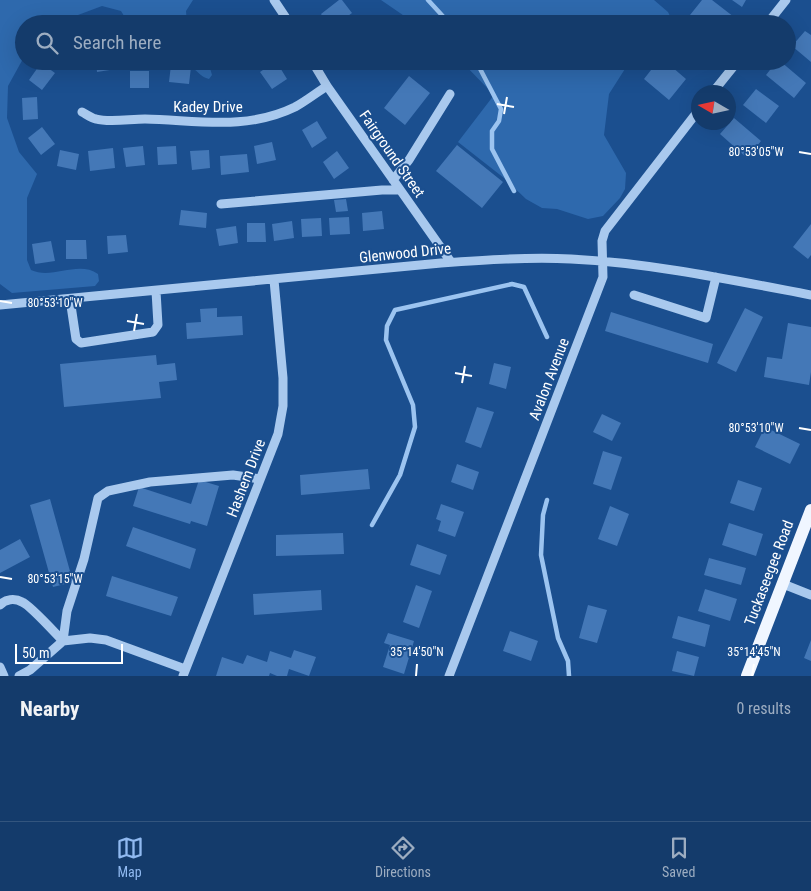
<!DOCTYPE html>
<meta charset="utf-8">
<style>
body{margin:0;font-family:"Roboto Condensed",sans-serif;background:#214673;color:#f1f3f6}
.compass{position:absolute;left:691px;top:85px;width:45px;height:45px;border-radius:50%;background:#143b6b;box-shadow:0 5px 20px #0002;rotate:279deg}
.scale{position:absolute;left:15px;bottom:12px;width:108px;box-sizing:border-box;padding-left:5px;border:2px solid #fff;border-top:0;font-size:14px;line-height:18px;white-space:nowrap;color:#fff;-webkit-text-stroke:4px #1b4f8f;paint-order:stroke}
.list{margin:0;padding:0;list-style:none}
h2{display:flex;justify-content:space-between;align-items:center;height:65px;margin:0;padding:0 20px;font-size:21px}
h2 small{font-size:16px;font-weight:400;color:#9dadc1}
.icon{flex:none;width:28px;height:28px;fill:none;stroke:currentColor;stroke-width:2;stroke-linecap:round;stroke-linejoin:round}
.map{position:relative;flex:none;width:811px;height:676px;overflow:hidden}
.search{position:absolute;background:#143b6b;box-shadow:0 5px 20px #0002;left:15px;right:15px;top:15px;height:55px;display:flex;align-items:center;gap:12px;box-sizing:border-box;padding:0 18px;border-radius:28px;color:#9dadc1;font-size:19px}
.sheet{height:145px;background:#143b6b}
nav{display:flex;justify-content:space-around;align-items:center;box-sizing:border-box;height:70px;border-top:1px solid #33557e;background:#143b6b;font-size:14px;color:#9dadc1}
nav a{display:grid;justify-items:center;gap:2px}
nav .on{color:#90b9f0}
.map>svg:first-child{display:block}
</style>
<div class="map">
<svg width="811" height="676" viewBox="0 0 811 676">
<rect width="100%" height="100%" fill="#1b4f8f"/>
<path fill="#2e69ad" d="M0 0H193L186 11 187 24H129L121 11 102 6 70 18 61 24H24V57L8 86 7 118 19 152 37 174 27 198V260L31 270C52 280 78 260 98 274L99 281 95 286 12 293 0 284Z
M381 0H654L668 12 673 22 672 24H416Z
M177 61H208L212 75 209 79C197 76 194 63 177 61Z
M461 61H630L609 94 604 135 626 173 625 189 620 198 603 216 588 219 557 209 542 208 526 199 504 178 458 142 494 95Z"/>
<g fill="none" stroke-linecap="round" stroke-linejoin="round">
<path stroke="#9cc4f0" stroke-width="4.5" d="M428 0 450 24
M476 61 501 109 499 121 492 131V149L514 191
M547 500 543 515 541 555 558 638 568 661 569 676
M372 525 400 475 415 427 413 405 386 340 387 326 395 310 512 284 524 287 547 337"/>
</g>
<path fill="#4478b7" d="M339 0H342L352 13 337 24H328L321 14Z
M702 0H712L734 17 729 24H701L690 15Z
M732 0H746L742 7Z
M805 31 811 35V62L792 46Z
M62 61H83V62L65 68Z
M96 61H115L116 69 97 72Z
M276 61 287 79 272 89 260 72Z
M658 61H665L686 79 669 100 644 79Z
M777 61H780L806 83 794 98 766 75Z
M41 63 55 73 42 90 29 80Z
M171 65 191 67 189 84 169 82Z
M130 71H149V88H130Z
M409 76 430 93 405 125 384 108Z
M756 89 779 106 766 123 743 105Z
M37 97 38 119 23 120 22 98Z
M734 118 761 141 747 158 720 134Z
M317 121 327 138 312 148 302 130Z
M42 127 55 144 41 155 28 138Z
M272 142 276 160 257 164 254 146Z
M457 145 503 182 482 208 436 171Z
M143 146 145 165 126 167 123 148Z
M176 146 177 164 158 165 157 147Z
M113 148 115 168 90 171 88 151Z
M60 150 79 154 76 170 57 166Z
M209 150 210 168 192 170 190 151Z
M337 151 349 168 334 179 323 162Z
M247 154 249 172 221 175 220 156Z
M346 199 348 211 336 212 334 200Z
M181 210 207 213 206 228 179 225Z
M382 211 384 229 363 231 362 213Z
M349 217 350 234 330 235 329 218Z
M321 218 322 236 302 237 301 219Z
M292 221 294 238 274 241 272 224Z
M247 223H265L266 242H247Z
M811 224V255L808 259 793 247Z
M236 226 238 243 219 246 216 229Z
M126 235 128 252 108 254 107 236Z
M66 240H86L87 259H66Z
M51 241 55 261 35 264 32 244Z
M217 308V317L242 316 243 335 187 339 186 323 201 322 200 309Z
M745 308 763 317 736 372 717 363Z
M611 312 713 344 708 363 605 331Z
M788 323 811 327V372L809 385 764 377 767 357 782 359Z
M156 355 157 365 175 363 177 380 159 382 161 398 64 407 60 364Z
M494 363 511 367 506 389 489 384Z
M477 407 494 412 481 448 465 442Z
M602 414 621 423 612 441 593 432Z
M765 427 800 444 790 464 755 447Z
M603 451 622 457 611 490 593 484Z
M457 464 479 472 473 490 451 482Z
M368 469 370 489 301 495 300 475Z
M199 480 219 486 207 526 191 521 190 524 133 506 139 487 191 504Z
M738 480 762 488 754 511 730 503Z
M50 499 73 582 53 587 30 505Z
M441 504 464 512 455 537 438 531 441 521 436 519Z
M610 506 629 514 617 546 598 539Z
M729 523 763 534 756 556 722 545Z
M133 527 196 549 190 569 126 546Z
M343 533 344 554 276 556V535Z
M20 539 30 557 0 573V550Z
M417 544 447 555 440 575 410 565Z
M709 558 746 568 741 585 704 575Z
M112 576 178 597 171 616 106 596Z
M416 585 432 591 419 628 403 622Z
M705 589 737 599 730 621 698 611Z
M321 590 322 610 254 615 253 594Z
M588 605 607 610 597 643 579 638Z
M678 616 710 625 705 647 672 638Z
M510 631 538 641 531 661 503 651Z
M388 633 414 641 404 674 383 667 390 645 384 643Z
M811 640V661L804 658Z
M294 650 316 657 309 676 289 669 287 676H277L270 673 269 676H216L222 657 243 664 247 655 267 662 270 651 291 658Z
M677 651 699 657 694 676 672 671Z"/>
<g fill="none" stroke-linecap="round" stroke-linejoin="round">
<path stroke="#a9c9ee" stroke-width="9" d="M274 0 290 24
M767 24 786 0
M312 61 327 86 451 262
M713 92 738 61
M82 112C86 114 91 118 96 119 109 123 130 119 145 119 197 120 246 131 295 107 306 101 316 93 327 86
M393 180 409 160 450 94
M221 204 382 190H400
M634 295 706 318 716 277
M70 299 76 339 81 343 153 332 158 325 156 291
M0 305 441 263C484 260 528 257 571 259 651 263 732 280 811 295
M783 584 811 595
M0 605C5 599 15 598 22 602 30 605 55 633 63 641
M63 641 90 638 106 640 185 669
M0 667 4 676
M19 676 30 670 63 641 67 611 84 559 98 498 108 491 150 482 233 475 260 479
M183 676 278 434 283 406V378L274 280
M449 676 603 277 602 241 605 231 698 111"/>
<path stroke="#f0f6ff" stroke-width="12" d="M747 676 811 510"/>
</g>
<path fill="none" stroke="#fff" stroke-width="2" d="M497 104 514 107M504 114 507 97M799 152 811 154M0 301 12 303M127 321 144 324M134 331 137 314M455 373 472 376M462 383 465 366M799 428 811 430M0 577 12 579M416 676 417 664M752 676 754 664"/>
<g text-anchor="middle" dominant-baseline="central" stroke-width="4" stroke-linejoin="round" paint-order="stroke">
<g font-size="15" fill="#fff" stroke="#1b4f8f">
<text x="208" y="107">Kadey Drive</text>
<text transform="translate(392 154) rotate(55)">Fairground Street</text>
<text transform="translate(405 253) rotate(-6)">Glenwood Drive</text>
<text transform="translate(549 379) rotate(-69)">Avalon Avenue</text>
<text transform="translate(246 478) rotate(-69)">Hashem Drive</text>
<text transform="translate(769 573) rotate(-69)">Tuckaseegee Road</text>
</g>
</g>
<g font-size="12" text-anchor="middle" fill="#fff" stroke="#1b4f8f" stroke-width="4" stroke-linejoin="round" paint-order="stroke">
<text x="756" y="156">80°53'05"W</text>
<text x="55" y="307">80°53'10"W</text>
<text x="756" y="432">80°53'10"W</text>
<text x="55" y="583">80°53'15"W</text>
<text x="417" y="656">35°14'50"N</text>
<text x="754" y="656">35°14'45"N</text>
</g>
</svg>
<svg class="compass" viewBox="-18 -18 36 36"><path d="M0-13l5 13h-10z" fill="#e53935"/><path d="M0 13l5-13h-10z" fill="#9dadc1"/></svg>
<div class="scale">50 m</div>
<div class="search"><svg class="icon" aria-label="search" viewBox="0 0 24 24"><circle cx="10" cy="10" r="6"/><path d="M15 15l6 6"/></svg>Search here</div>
</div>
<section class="sheet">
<h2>Nearby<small>0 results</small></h2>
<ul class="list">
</ul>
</section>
<nav>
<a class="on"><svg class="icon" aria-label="map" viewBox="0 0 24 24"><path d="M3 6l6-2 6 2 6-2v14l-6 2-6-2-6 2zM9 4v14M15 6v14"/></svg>Map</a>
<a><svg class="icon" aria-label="directions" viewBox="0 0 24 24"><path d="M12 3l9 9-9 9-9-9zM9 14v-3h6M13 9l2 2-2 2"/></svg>Directions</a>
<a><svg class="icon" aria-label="saved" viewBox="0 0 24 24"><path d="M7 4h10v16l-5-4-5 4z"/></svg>Saved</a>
</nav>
